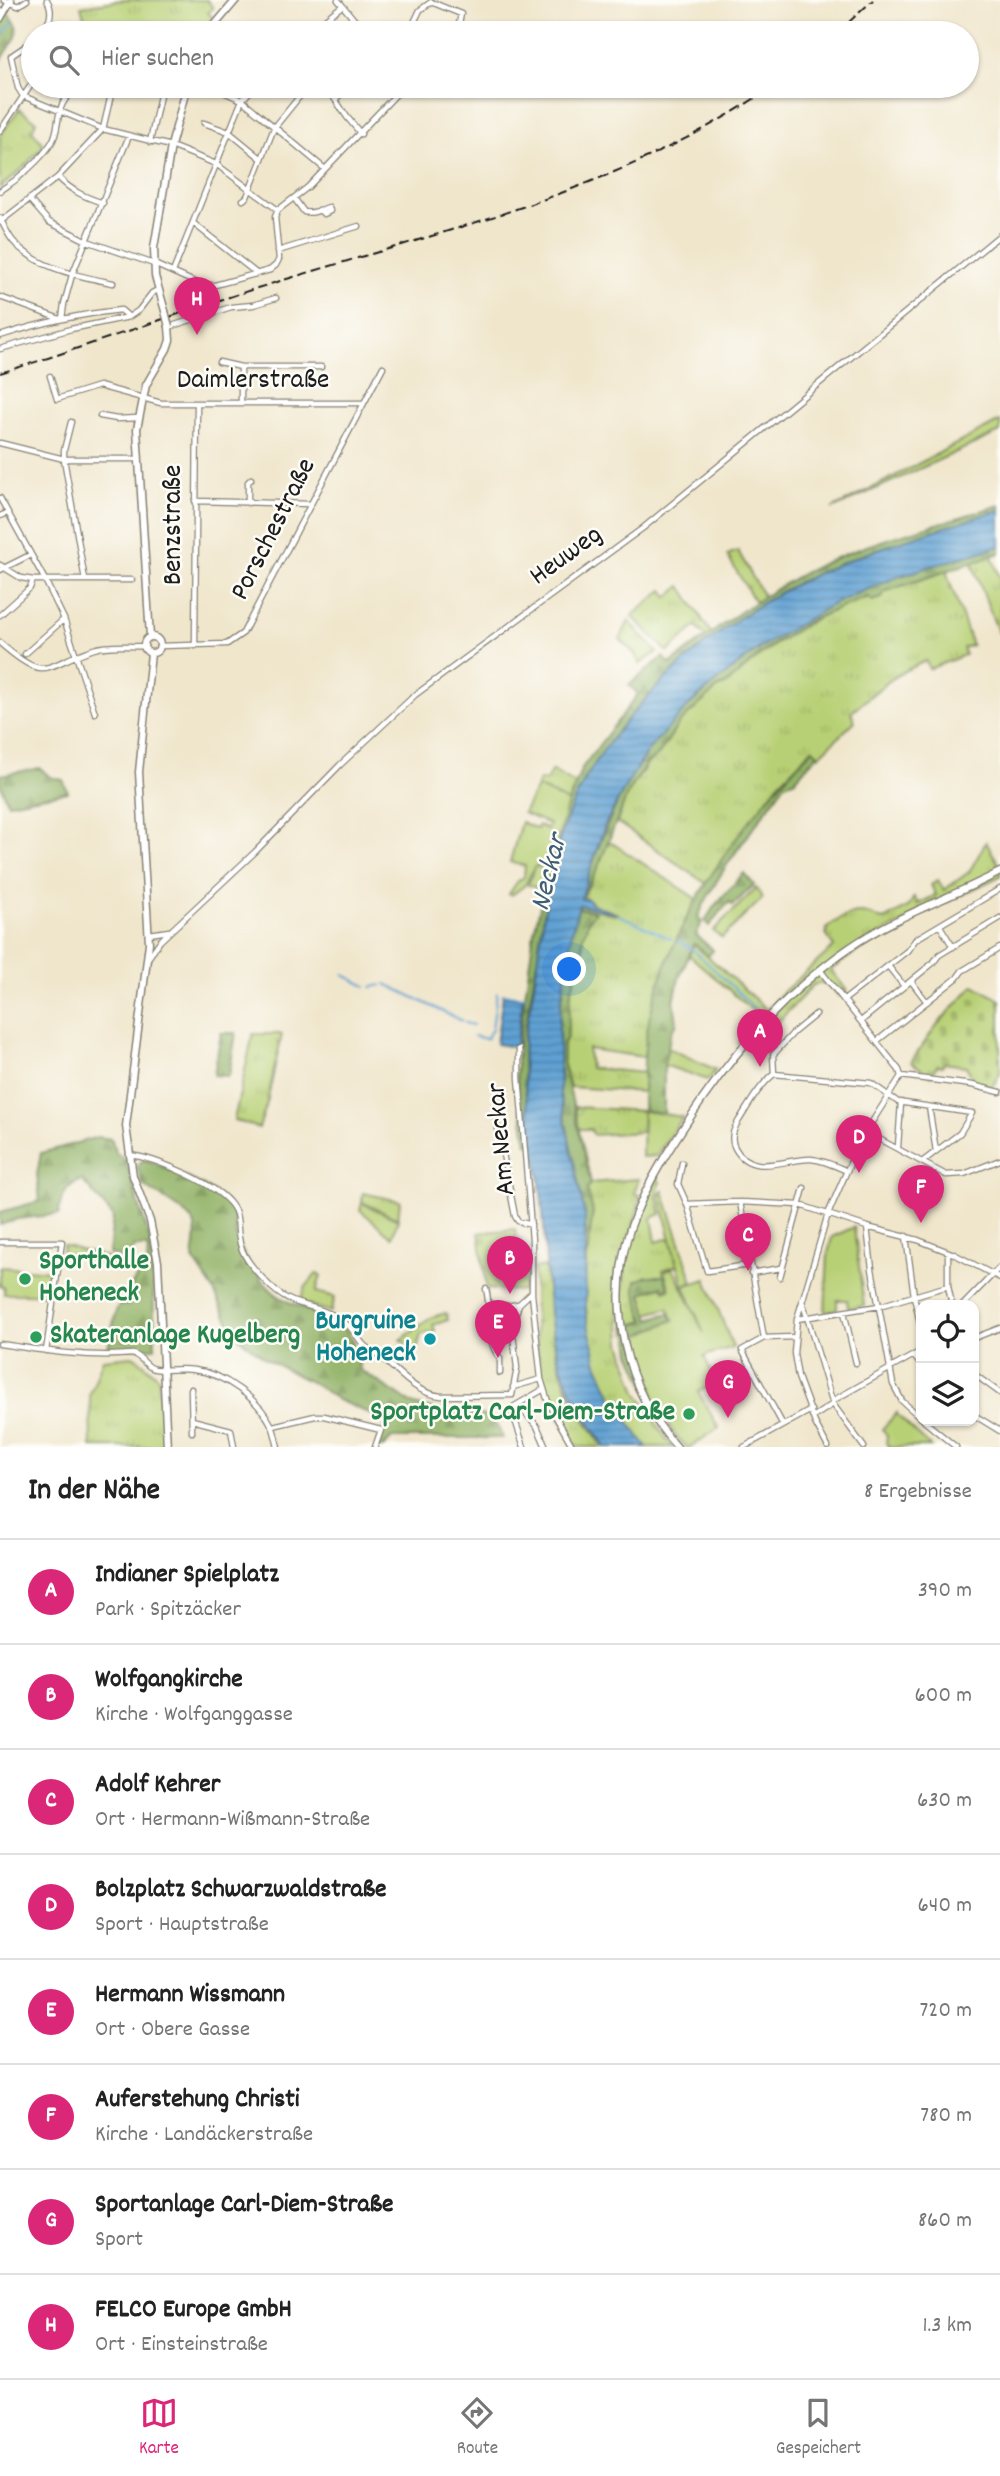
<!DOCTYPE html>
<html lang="de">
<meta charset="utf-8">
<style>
body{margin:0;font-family:Dekko,sans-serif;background:#f2f2f2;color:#222}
.controls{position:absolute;right:21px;bottom:21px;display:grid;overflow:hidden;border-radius:14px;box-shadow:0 2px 5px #0004}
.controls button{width:63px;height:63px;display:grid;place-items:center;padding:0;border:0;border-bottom:2px solid #e0e0e0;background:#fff;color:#222;font:35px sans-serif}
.you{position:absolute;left:570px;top:970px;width:24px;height:24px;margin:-18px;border:5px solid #fff;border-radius:50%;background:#1a73e8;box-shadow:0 0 0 10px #1a73e833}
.badge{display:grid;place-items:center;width:46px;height:46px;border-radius:50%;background:#db2777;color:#fff;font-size:23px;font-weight:700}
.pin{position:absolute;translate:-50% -58px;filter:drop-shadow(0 2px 4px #0008)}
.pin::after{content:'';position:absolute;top:37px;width:24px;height:21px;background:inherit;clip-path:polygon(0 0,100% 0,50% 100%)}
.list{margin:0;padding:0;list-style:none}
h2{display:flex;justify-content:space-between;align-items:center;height:91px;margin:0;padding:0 28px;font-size:30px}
h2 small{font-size:23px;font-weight:400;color:#767676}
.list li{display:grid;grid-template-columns:46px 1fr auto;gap:21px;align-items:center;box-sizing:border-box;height:105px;padding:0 28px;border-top:2px solid #e0e0e0}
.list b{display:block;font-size:26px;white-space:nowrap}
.list p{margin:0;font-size:23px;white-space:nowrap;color:#767676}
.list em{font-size:23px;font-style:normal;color:#767676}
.icon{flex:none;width:38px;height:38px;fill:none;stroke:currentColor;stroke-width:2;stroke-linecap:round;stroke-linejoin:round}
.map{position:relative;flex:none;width:1000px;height:1447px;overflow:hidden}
.search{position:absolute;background:#fff;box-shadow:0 2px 5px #0004;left:21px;right:21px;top:21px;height:77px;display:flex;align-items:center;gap:18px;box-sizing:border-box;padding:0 24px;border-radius:38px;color:#767676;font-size:26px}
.sheet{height:931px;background:#fff}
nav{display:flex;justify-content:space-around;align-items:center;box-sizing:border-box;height:98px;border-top:2px solid #e0e0e0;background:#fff;font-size:19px;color:#767676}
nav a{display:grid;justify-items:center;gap:4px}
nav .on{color:#db2777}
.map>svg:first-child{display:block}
</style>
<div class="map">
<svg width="1000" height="1447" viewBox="0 0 1000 1447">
<defs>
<pattern id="grass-tufts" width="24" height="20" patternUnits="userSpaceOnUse" patternTransform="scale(1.75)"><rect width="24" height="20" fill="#b8d075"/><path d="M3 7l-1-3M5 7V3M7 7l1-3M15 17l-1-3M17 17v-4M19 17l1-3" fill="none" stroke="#9eb265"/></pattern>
<pattern id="forest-firs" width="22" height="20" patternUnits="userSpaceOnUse" patternTransform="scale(1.75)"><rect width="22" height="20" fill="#92b266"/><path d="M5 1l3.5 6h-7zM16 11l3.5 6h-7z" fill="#7d9858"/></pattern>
<pattern id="cemetery-stones" width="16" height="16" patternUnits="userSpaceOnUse" patternTransform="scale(1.75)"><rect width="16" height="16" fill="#b8d075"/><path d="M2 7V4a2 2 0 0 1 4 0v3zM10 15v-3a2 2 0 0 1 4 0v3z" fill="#9eb265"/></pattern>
<pattern id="water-rules" width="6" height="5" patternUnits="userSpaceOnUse" patternTransform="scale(1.75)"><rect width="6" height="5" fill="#5fa0d3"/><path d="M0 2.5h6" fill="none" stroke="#4e82aa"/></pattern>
</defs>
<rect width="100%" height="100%" fill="#fdfcf7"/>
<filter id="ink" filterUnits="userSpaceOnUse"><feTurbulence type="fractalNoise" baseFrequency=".0143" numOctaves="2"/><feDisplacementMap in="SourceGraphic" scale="14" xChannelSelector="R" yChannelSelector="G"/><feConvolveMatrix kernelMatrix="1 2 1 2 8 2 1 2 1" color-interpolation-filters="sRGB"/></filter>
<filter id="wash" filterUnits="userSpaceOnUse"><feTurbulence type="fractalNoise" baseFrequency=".00686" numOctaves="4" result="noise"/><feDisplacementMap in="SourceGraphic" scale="28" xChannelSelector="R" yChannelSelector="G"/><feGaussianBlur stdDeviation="1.57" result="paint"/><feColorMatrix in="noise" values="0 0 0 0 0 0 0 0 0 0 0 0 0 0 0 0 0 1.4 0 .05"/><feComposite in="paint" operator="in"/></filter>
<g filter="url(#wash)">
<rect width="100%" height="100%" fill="#f0e6cc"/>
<path fill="url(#grass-tufts)" stroke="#6a7648" stroke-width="2" d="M122 0H207L213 8 208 13 213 18 204 33H161L85 20 81 6Z
M19 109 36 121 32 130 44 145 23 168 0 188V136Z
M738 551 764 597 755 602 727 555Z
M992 556 1000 579V631L998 632 972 563Z
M946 571 972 645 963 648 965 655 929 669 926 661C893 674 877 690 851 713L855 721 819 756 812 749 778 784 728 852 707 884 617 822 627 795 647 764 659 754 679 723 719 687 725 685C761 654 795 626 839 608 854 602 865 597 881 598L883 592Z
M681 586 711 633 706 637 696 626 668 652 632 616 663 590 668 597Z
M629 621 657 652 640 664 635 654 620 639Z
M552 770 576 785 568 802 537 787 540 780 546 781Z
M609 841 698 900C668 954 653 995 644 1057L588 1049 590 1068 644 1073 643 1092 570 1087 563 1061V1045L567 1037 571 991 582 956 583 936 589 920 594 912 578 908 579 905 616 915C606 908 594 907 585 898L581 901Z
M986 842 1000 866V876L882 933 831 970 847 991 839 996C831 987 826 981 813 985L759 1042H739L760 1017 689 955 694 944 767 1010 782 993 834 947 826 934 827 928C837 920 853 910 867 914 873 915 877 919 884 920L908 907 914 897 918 904 936 895 931 885 938 880 944 890 969 872Z
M253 1034H282L267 1103 259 1128 234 1120Z
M575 1107 643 1111 642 1132 594 1135 590 1129H579Z
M657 1175 660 1183 656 1194 661 1214 652 1218 656 1242 670 1238 677 1265 663 1270 664 1276H647L635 1289 644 1321 629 1326 627 1320 628 1329 626 1333C616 1273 632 1228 657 1175Z
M639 1179 634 1193 641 1196 617 1289 621 1343 637 1392 666 1439 674 1447H647C636 1433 624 1419 615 1404 575 1340 586 1260 587 1189L591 1183Z
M363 1193 400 1201 398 1219 362 1202Z
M545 1267C549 1305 551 1344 564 1380 573 1404 589 1426 603 1447H577C569 1433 559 1419 552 1404 534 1364 534 1312 534 1268Z
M316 1274 321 1275 316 1292 335 1297 331 1312 300 1302 305 1288Z
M446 1313 448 1320 433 1325 435 1332 421 1334 417 1350 401 1340 432 1317Z
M132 1356C138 1358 153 1372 158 1377L164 1447H91L90 1394 103 1359Z"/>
<path fill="url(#forest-firs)" stroke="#576741" stroke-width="2" d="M7 12 17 25 16 37 0 62V22Z
M1000 505V510C933 531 864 550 801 581 712 627 607 718 570 812 553 853 546 901 539 945 535 977 527 1008 524 1039 520 1073 529 1110 533 1144H527L516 1075 518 1049 534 931 550 867 565 811 582 768 638 694 629 685 663 657 670 664C719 627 767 590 822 564 879 538 941 524 1000 505Z
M1000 546V553L884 592 882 598 872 601 867 597 813 619 768 648 725 685 719 687 679 723 659 754 646 764 627 795 597 870 587 889 583 892C599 842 617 795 647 751 667 723 696 699 723 677 757 649 794 623 834 603 887 578 944 562 1000 546Z
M813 749 818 754 794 781 785 784C755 828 720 867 698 917L702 922 696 935 713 950 708 956 694 944 679 978 674 1002 677 1023 671 1033 664 1065V1114L643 1111C643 1081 643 1050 649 1020 671 919 740 822 813 749Z
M40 768 50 777 63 780 68 792 8 803 0 783V775Z
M744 873 754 885 733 905 729 902 709 926 705 921 715 905Z
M578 908 595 912 589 920 583 936 582 956 571 991 567 1037 563 1045V1061L591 1183 587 1189 593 1211 585 1275V1215L560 1095 559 1027 561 1004 571 936Z
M221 1033H236L229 1076 214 1075Z
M98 1137 111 1139 116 1153 125 1159 152 1247 155 1348H108L116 1311 143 1267 147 1265 148 1247H133V1261L109 1254 113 1216 82 1180C67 1184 59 1199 59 1214L17 1219 0 1225V1212L40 1201 37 1175 41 1153Z
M143 1160 150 1161C175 1173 206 1183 226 1202 239 1213 233 1228 238 1241 245 1260 257 1276 271 1290 292 1311 337 1313 349 1334 355 1345 357 1358 360 1370L414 1405 451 1413 487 1416 499 1428 502 1438H392L383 1447H377L387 1421 338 1400 318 1386 266 1359 227 1328 230 1325 213 1289 193 1259C194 1249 197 1237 195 1226 191 1212 155 1194 143 1185L137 1166Z
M647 1276H664L668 1287 664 1290 662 1286 641 1293 650 1319 669 1313 673 1320 634 1337 653 1394 650 1397 631 1353 628 1327 644 1321 635 1289 636 1281Z"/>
<path fill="url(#cemetery-stones)" stroke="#6a7648" stroke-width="2" d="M974 985 1000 1000V1073L992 1087 975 1082 966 1066 944 1063 942 1066 937 1065 931 1076 911 1062 937 1025Z
M515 1229 517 1239H520L522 1260H532L523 1291 487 1289 479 1233Z"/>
<path fill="#b8d075" stroke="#6a7648" stroke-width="2" d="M1000 421V432L832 509Z
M537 787 568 802 550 867 539 864 535 867H543L549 871 544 891 528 885 534 868 525 885 512 895 509 894 518 881 524 877 525 866 510 862 521 822 537 829 539 825 547 829 549 824 523 813Z
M756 888 763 898 722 938 713 931Z
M668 1048 716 1070 708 1080 664 1065Z
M643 1111 683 1117 656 1156 642 1157Z
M663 1191 693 1282 683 1285 659 1194Z
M362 1203 398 1220 392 1237 360 1210Z
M854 1227 864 1306 848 1308 847 1300H837V1309L825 1312 828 1254 832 1237Z
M63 1245 140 1267 137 1273 62 1253Z
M0 1267 51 1271 49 1294H4V1287L0 1286Z
M673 1268 704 1333 684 1286 706 1279 733 1347 704 1356 716 1383 698 1392 719 1428 690 1447H686L676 1436 654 1404 653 1388 635 1337 674 1320 668 1308 648 1314 642 1293 662 1287 664 1291 670 1289 664 1271Z
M897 1413 898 1416 931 1447H890L886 1443 887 1436 882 1429Z"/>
<path fill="url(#water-rules)" stroke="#3e5e78" stroke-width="2" d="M1000 510V546L899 576 833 604 758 649 693 701 648 750 624 789 605 825 581 899H588L592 904 618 914 579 905 571 936 561 1004 559 1027 560 1095 585 1215 586 1315 597 1363 614 1402 647 1447H605C588 1421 569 1393 560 1363 543 1305 548 1242 540 1183 534 1137 520 1087 524 1040 526 1022 531 1004 534 986 542 930 548 863 570 810 611 715 711 627 802 581 865 550 933 531 1000 510Z
M503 995 523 998 516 1047 496 1044Z"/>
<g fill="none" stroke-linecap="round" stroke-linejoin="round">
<path stroke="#5fa0d3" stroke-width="2" d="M0 38 12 23
M619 915 672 939
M678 941 691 948 758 1011
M344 975 366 986
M386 984 462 1021
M372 987 382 985
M503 994 525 997
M465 1023 473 1025
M474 1036 486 1039 492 1029 497 993"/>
</g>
</g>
<g filter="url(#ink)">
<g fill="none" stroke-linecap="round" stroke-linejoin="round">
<defs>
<path id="minor" d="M4 0 18 6 27 0
M338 0 365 33
M83 28 105 33
M41 33C50 23 54 12 47 0
M307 33 342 6
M409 33 420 10 431 2 461 14 457 33
M210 86 242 100 325 169
M326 86 347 117 361 134
M23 96 103 129 171 146 216 164 278 210
M23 96 18 88 11 56 33 41
M335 99 352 86
M204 123 229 132 262 159
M0 131 33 82
M150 142 162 86
M58 177C71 191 85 197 103 203
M0 191C17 180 42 159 52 142 57 134 57 124 59 115 65 84 87 91 111 95
M294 198 304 212C313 214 320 210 329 207L330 211 324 214 319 210
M29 199 49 222 87 241 154 264 201 285H215L270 270 276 265 279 259 275 217 278 210 308 187 404 86
M243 200 247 197 274 128 308 86
M0 218C4 226 8 235 13 241 37 269 79 276 113 283
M0 222 58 177 103 129 113 86
M193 223 256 273
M278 251 359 226
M173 272 242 100 255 86
M0 297 60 319
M62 319 64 304 72 275 129 136
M169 327 231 307 253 305 276 298
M0 336C40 323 80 314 121 310L129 317
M0 349 71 329 129 317 139 310 152 293 158 290
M219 362 241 367H321
M241 367V403
M50 376 57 399 99 386 161 403H364
M100 416 117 419 138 418
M71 422 64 450V459L85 580
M0 443 64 459H138
M0 498 45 580 64 619 95 713
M195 501 310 504
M248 503V482L251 479
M0 516 7 513
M0 565 21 578 33 580H132
M0 570 30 555
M0 615 30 588 33 580
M0 643C48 685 43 665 94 649 110 644 127 647 144 646
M160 646 227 644 243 633 383 367
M195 646 197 404
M25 654 64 619
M940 926 953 947
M149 934 169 931
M149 957 160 941 255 852 340 765 415 695 643 528 1000 235
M888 966 904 986
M820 970 899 1070 901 1076
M911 981 927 1002
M844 1000 907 951 916 939 1000 889
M861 1021 933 963 939 955 1000 918
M877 1041 957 978 962 971 1000 948
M519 1049V1078L532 1240V1294L541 1379 549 1405 573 1447
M774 1074 773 1055 794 1032 816 1014
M901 1076 972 1085 1000 1092
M929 1107 936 1151
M496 1118 515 1216 518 1221 531 1225
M866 1132 946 1175 964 1174 1000 1160
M898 1147 901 1102
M129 1155C155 1157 224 1186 235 1211 239 1220 237 1229 239 1238 241 1256 254 1269 266 1282 291 1309 309 1302 337 1317 349 1323 354 1333 362 1343 367 1349 373 1352 379 1356 399 1371 414 1393 441 1396L512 1395
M682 1163 678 1184 687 1204 707 1271 749 1265
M847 1171C836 1166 823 1160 811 1159 787 1158 751 1178 735 1148 730 1139 733 1130 738 1122 749 1105 758 1087 774 1074L871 1083 898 1102 972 1113 960 1133 922 1162
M740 1202 764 1338
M687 1204 740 1202 800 1205 867 1227 918 1240 954 1254 1000 1278
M867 1227 872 1269 893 1384 902 1401 921 1418
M906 1236 914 1296 921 1328
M0 1242H62L46 1351
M948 1252V1286L952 1305
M751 1273 781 1268
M780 1277 804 1188
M486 1289C492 1310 484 1340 500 1358V1373
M802 1300 833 1404 864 1447
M963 1305 1000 1267
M491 1309 518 1304
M844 1312 856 1363
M797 1319 879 1306 948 1286
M490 1320 514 1321
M974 1338 1000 1328
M0 1344C45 1351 88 1358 133 1354 143 1357 145 1367 155 1369 167 1371 181 1368 194 1370 223 1373 259 1399 272 1426 275 1432 276 1440 278 1447
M914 1356 921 1365
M974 1374 1000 1393
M513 1387 541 1379
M191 1389 192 1432
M512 1395 517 1368 512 1326 519 1304 532 1292
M834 1400 921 1351
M518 1405 537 1426 546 1447
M974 1415 1000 1431
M813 1417 833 1404
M192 1420 231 1430 234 1447
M924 1421 956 1447
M783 1425 742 1350 764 1338 794 1337
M273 1426 315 1416H324L381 1430 375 1447
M524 1447 513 1414V1407L544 1389
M744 1447 811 1410
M828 1447 815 1423 798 1377 794 1353 797 1319 828 1214 860 1141 901 1076"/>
<path id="major" d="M0 19 11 0
M208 33 236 0
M165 311 155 276 154 248 171 146 187 86
M150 637 137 429 146 385 167 349 170 340 169 327
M144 645a8 8 0 1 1 16 0a8 8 0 1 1-16 0Z
M151 653 139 772 149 943 126 1126 133 1176 150 1221 158 1262 167 1447
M677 1447C624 1389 606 1304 630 1229 646 1182 674 1141 702 1100 742 1043 791 988 849 948 895 916 950 898 1000 872"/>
</defs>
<use href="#minor" stroke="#868174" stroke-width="7"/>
<use href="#major" stroke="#868174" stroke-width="9"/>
<use href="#minor" stroke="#fff" stroke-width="4.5"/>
<use href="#major" stroke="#fff" stroke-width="6"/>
<path stroke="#1c1c1c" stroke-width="2" stroke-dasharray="10 5" stroke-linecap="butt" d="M837 33 873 0
M0 373C93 345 184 310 277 282 447 230 625 189 773 86"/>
<defs>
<path id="major-bridge" d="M165 311 169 327"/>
</defs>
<use href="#major-bridge" stroke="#868174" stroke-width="9" stroke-linecap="butt"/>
<use href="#major-bridge" stroke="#fff" stroke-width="6"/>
</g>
</g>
<g fill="#2e9e5b" stroke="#fdfcf7" stroke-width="2.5">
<circle cx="25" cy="1279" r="7"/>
<circle cx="36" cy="1337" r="7"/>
<circle cx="689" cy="1414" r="7"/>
</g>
<circle fill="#0f9aa8" stroke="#fdfcf7" stroke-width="2.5" cx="430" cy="1339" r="7"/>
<g text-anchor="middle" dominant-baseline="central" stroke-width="5" stroke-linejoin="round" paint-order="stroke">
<g font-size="28" fill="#1c1c1c" stroke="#fdfcf7">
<text x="253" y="382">Daimlerstraße</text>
<text transform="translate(175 525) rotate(-90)">Benzstraße</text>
<text transform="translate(275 530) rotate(-63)">Porschestraße</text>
<text transform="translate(567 557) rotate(-36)">Heuweg</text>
<text transform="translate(503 1139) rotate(-95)">Am Neckar</text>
</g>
<g font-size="28" font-weight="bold" fill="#27864d" stroke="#fdfcf7" text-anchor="start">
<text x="39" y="1263">Sporthalle<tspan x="39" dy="32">Hoheneck</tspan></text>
<text x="50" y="1337">Skateranlage Kugelberg</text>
<text x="675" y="1414" text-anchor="end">Sportplatz Carl-Diem-Straße</text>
</g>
<g font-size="28" font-weight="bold" fill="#0d838f" stroke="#fdfcf7" text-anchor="end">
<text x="416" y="1323">Burgruine<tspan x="416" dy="32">Hoheneck</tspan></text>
</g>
<g font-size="30" font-style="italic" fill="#3e5e78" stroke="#fdfcf7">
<text transform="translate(551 873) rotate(-76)">Neckar</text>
</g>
</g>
</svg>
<div class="controls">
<button><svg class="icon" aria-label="locate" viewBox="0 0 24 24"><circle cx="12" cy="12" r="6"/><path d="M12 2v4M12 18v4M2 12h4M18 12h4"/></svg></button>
<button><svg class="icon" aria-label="layers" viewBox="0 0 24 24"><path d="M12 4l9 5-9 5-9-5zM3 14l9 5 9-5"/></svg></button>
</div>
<div class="you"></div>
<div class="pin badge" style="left:760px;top:1067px">A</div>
<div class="pin badge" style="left:510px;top:1294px">B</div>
<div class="pin badge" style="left:748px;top:1271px">C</div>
<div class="pin badge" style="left:859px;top:1173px">D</div>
<div class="pin badge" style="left:498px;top:1358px">E</div>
<div class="pin badge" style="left:921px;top:1223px">F</div>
<div class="pin badge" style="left:728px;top:1418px">G</div>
<div class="pin badge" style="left:197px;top:335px">H</div>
<div class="search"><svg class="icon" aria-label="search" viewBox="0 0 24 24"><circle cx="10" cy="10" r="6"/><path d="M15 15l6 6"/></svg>Hier suchen</div>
</div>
<section class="sheet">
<h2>In der Nähe<small>8 Ergebnisse</small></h2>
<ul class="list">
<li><span class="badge">A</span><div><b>Indianer Spielplatz</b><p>Park · Spitzäcker</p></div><em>390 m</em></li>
<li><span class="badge">B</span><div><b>Wolfgangkirche</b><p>Kirche · Wolfganggasse</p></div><em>600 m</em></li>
<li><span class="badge">C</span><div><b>Adolf Kehrer</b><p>Ort · Hermann-Wißmann-Straße</p></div><em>630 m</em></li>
<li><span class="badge">D</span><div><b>Bolzplatz Schwarzwaldstraße</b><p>Sport · Hauptstraße</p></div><em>640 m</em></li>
<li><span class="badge">E</span><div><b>Hermann Wissmann</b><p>Ort · Obere Gasse</p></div><em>720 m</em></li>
<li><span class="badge">F</span><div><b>Auferstehung Christi</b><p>Kirche · Landäckerstraße</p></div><em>780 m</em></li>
<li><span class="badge">G</span><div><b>Sportanlage Carl-Diem-Straße</b><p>Sport</p></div><em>860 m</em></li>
<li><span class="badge">H</span><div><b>FELCO Europe GmbH</b><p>Ort · Einsteinstraße</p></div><em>1.3 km</em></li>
</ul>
</section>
<nav>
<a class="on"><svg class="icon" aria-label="map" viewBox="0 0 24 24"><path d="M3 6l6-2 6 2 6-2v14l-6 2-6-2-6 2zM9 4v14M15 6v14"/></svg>Karte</a>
<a><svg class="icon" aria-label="directions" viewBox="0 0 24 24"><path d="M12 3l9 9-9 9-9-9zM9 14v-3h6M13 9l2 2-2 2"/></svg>Route</a>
<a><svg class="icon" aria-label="saved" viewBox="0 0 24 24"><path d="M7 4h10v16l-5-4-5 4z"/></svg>Gespeichert</a>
</nav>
